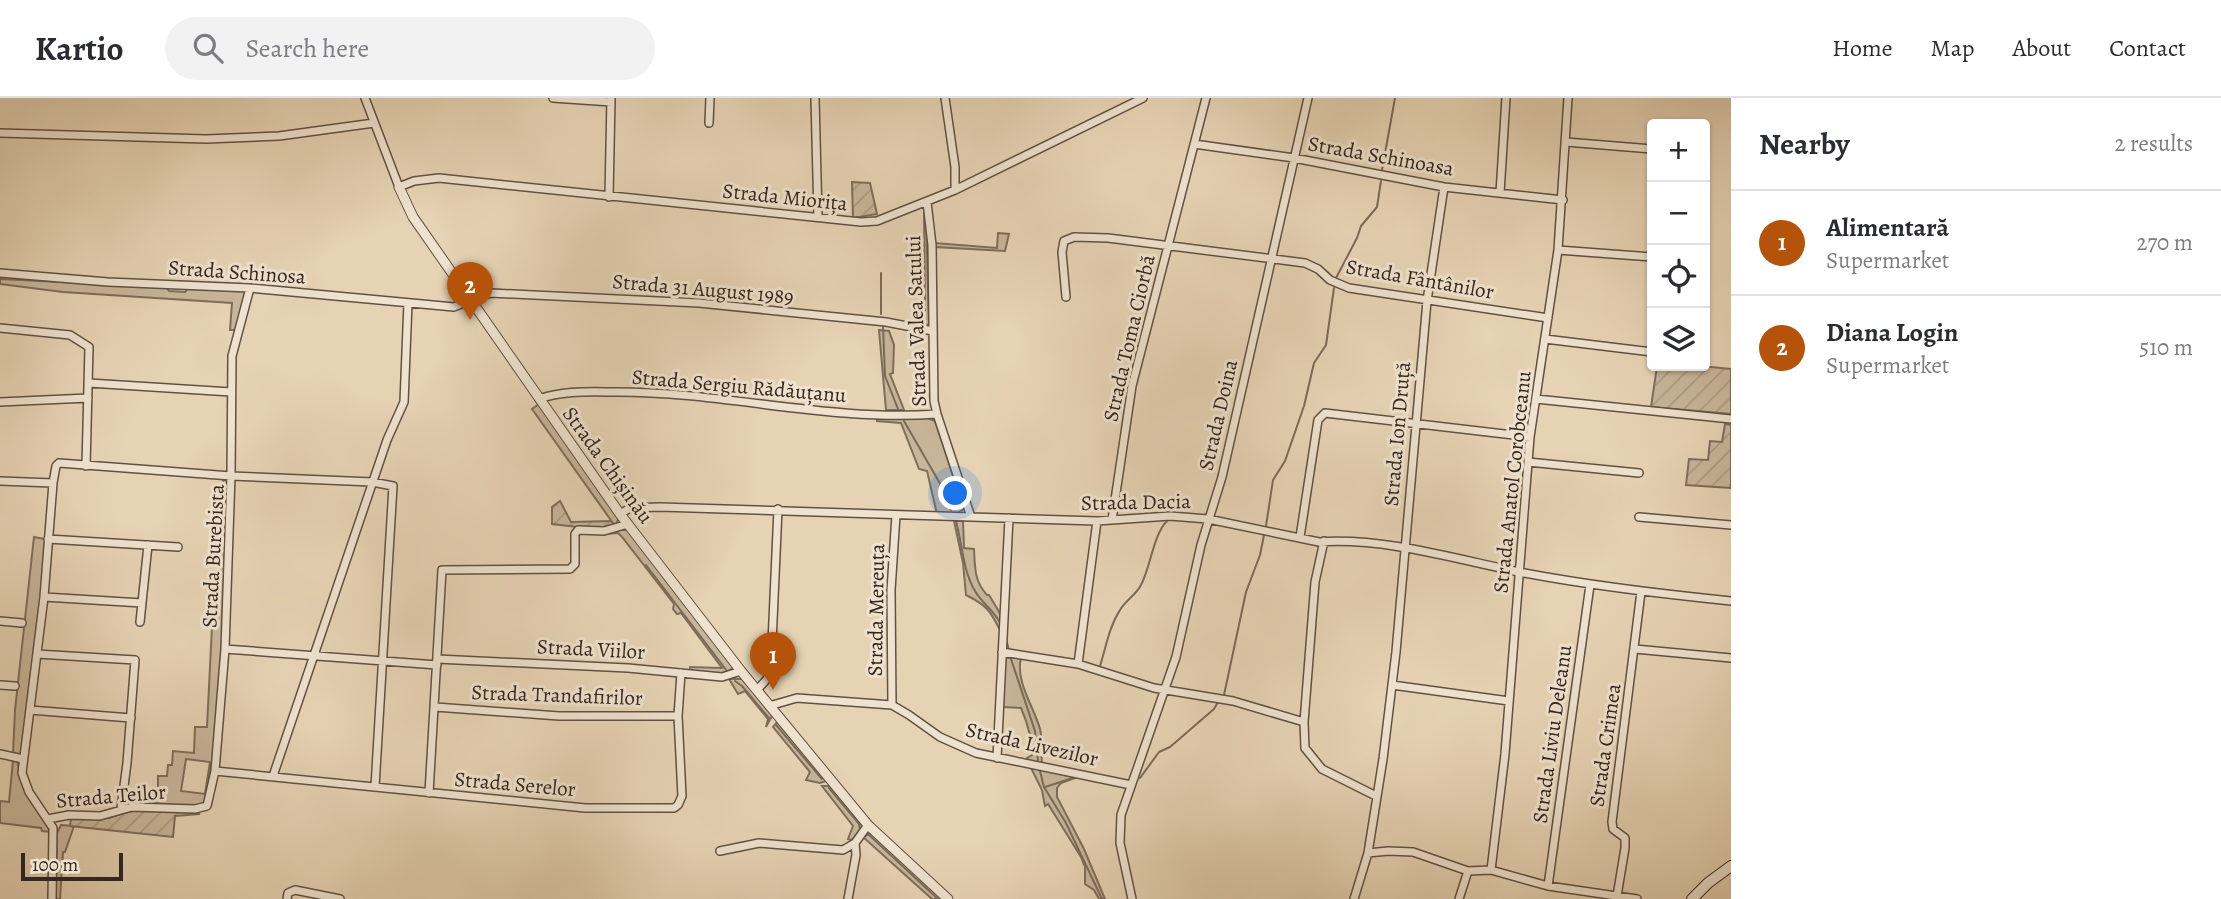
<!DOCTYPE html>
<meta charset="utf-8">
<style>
body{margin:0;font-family:Alegreya,serif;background:#f2f2f3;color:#2b2b33}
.controls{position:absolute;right:21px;top:21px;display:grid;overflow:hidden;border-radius:7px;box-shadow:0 2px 5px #0004}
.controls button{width:63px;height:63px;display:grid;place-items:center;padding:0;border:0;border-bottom:2px solid #e1e1e2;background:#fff;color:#2b2b33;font:35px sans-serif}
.scale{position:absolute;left:21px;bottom:18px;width:102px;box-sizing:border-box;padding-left:7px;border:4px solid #35261e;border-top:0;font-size:19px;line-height:24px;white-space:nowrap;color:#35261e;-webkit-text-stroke:5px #efe2ce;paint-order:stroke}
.you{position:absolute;left:956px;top:396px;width:24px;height:24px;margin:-18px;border:5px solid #fff;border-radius:50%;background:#1a73e8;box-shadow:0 0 0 10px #1a73e833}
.badge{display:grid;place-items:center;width:46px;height:46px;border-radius:50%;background:#b45309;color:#fff;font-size:23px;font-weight:700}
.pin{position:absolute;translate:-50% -58px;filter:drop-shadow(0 2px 4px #0008)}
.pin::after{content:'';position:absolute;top:37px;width:24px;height:21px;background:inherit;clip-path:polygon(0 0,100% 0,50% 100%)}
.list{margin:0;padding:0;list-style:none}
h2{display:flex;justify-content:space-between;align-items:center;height:91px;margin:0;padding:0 28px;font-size:30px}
h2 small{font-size:23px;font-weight:400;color:#7c7c81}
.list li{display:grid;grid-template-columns:46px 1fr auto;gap:21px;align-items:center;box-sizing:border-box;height:105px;padding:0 28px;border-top:2px solid #e1e1e2}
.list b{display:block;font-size:26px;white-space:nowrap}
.list p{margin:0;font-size:23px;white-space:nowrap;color:#7c7c81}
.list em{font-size:23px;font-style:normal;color:#7c7c81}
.icon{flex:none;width:38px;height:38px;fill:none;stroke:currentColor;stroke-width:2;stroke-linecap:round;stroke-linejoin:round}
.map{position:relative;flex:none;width:1731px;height:801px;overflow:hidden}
header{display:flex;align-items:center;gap:42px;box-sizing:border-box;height:98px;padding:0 35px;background:#fff;border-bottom:2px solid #e1e1e2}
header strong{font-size:33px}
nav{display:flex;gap:38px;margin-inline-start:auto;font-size:24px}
.search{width:490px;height:63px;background:#f2f2f3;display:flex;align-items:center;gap:18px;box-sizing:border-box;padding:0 24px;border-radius:38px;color:#7c7c81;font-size:26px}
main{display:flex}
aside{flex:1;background:#fff}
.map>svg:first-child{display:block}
</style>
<header>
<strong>Kartio</strong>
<div class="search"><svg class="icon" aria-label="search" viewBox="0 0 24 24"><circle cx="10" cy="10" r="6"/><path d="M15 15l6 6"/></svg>Search here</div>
<nav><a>Home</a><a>Map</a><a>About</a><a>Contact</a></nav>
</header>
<main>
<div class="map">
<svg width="1731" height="801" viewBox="0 0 1731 801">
<defs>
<pattern id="garden-furrows" width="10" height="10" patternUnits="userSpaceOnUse" patternTransform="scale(1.75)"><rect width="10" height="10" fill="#c8b69a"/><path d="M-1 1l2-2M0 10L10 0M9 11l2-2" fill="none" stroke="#ac9c84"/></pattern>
</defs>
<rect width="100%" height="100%" fill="#e6d3b4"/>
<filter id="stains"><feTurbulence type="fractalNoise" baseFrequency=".00286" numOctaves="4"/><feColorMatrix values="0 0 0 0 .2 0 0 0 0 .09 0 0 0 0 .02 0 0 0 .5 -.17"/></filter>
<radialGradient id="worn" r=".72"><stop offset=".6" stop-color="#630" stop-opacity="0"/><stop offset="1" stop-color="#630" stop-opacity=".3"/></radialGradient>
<path fill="#c8b69a" stroke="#7e6e5c" stroke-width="2" fill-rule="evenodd" d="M924 114 926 116 929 227 917 225 916 213 925 212Z
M998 135 1009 136 1005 153 935 149V145L997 150Z
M0 181 166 189 169 193 185 194 188 190 244 193 246 196 235 232H230L232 205 63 194 0 186Z
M879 232 889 233 894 247 893 275 890 276 904 312H886Z
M539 306 619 420 615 428 532 311Z
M877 319H925L935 323 964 411 956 416H937L927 373 919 371 901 325 877 323Z
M223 382H226L229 387C224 493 227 603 204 707L199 709 153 705 158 692V678H167L168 667H172L173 653 194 655 195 629H207L213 508 218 507ZM186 661 210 664 205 696 181 693Z
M954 423H963L964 450 974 451C975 469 974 483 987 497H989L1001 517 1000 532C990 512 986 507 966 497L963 465Z
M618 432H627L734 569C723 580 705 575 690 574V569L722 570 681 515 677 516 673 511 674 506 622 439 618 435 605 436Z
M34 439 45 441 41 498 22 653 19 657 13 656 15 612Z
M1004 560H1021C1015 583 1034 609 1040 631 1043 642 1041 655 1042 666L1029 663 1027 660 1032 657C1032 640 1028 626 1021 610L1003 609Z
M729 581H743L772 618 766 629 768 621 745 593 738 596Z
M777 624 826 683 820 685 806 682 810 674 773 629Z
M13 663H17L24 691 51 734 42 733 41 730 0 725V703L9 704Z
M1031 670 1075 677V680L1061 685 1057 690V699L1084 751 1105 801H1099L1094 792 1085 786V769L1081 759 1048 706 1045 708 1042 692Z
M822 688H830L858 720 860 732 852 742 848 741 853 728Z
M61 727 74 728 65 754H63L60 801H55L57 735Z
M871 735 942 801H932L863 739Z"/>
<path fill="url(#garden-furrows)" stroke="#7e6e5c" stroke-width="2" d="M852 84 870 85 877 116 853 120Z
M1657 268H1701L1731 271V316L1651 309Z
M1725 326 1731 327V390L1686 387 1689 361 1708 362 1710 343 1722 344Z
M560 403 571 424 611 423 615 428 595 431 552 426V409Z
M147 711 179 712 200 716 175 718 173 739 70 728 71 720H109L125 714Z"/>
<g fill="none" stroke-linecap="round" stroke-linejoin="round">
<path stroke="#7b6a59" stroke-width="2" d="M1382 72 1395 0
M1336 180 1357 140 1361 128 1377 109 1381 83
M881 216V175
M883 228 885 278 898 311
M904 323 942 389 951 412
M956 423C962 445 963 473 975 493 981 504 993 512 999 523
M1266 428 1273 382 1285 363 1304 308 1314 265 1326 247 1334 190
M646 467 727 573
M1006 541 1009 552
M1011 561 1035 633 1038 662
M1100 568C1106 549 1109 529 1120 512 1126 502 1136 497 1141 487 1151 468 1153 437 1167 423
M735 583 742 588 769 620
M1224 597 1246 494 1260 457 1264 437
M776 627 822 681
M1040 673 1044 689 1066 725 1102 801
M1140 680 1159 654 1170 649 1214 611 1218 604
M1045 689 1076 679
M829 690 860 727
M868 736 938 801"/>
<defs>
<path id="minor" d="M365 0 399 89 414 83 439 80 861 124 877 123 955 92 1143 0
M553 0 611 4
M815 0 818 119
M945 0 955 69V92
M709 25 710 0
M0 35 206 41 279 38 374 25
M1566 44 1652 51
M1194 46 1294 60 1444 89 1563 102
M1500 95 1506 0
M609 99 611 0
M927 104 932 147 934 303 937 316 971 419
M1558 152 1652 159
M0 175 108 184 250 190 454 209 482 197 491 195 699 205 886 224 933 233
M1066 199 1062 154 1064 143 1074 139 1108 140 1305 165 1318 171 1330 182 1349 190 1548 220
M0 230 70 237 89 249 86 368
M1545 241 1652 254
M89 285 231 294
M539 301C564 292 591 294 618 294 724 294 830 324 937 316
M1536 301 1731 321
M0 304 88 300
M1528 364 1639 375
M0 383 53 385
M620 416 630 410 660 409 1097 423 1170 418 1208 421 1319 444C1385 439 1459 462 1524 475 1593 488 1661 496 1731 503
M1639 419 1731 427
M1112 422 1132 288 1206 0
M1300 439 1318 322 1325 315 1530 339
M48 441 178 449
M44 499 142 505
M0 523 22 525
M140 524 148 447
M225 551 437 567
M1635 551 1731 560
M1002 554 1078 566 1154 590 1233 603 1304 624 1305 650 1322 671 1376 698
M37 556 135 562 127 665 121 711
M437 561 628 570 722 579 741 573
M1078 566 1097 423
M0 587 15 588
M1392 587 1509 603
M757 592 767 581 771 567 778 411
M892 607 891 492 896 417
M769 608 797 600 892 607 909 617 940 639 976 655 1131 687
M435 609 559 618H678
M30 612 131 620
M1304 624 1315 484 1324 443
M0 656 23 661
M997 660 1009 420
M215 673 585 710H674L678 707 682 698 678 618 681 575
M273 678 387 342 404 304 408 205
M429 695 442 472 570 471 575 466V436L578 432 604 433 628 426
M48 721 69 717 100 718 132 709 195 711 207 708 215 673 225 551 231 378 232 258 250 190
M720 753 759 745 843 752 855 745 868 727
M1368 755 1388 753 1413 754 1468 773 1491 772 1548 788 1637 801
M1491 772 1505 656 1530 339 1558 152 1568 0
M1548 788 1590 487
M1617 798 1625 750V740L1613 731 1612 724 1641 494
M52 801 53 730 29 694 22 675 44 499 53 385 56 368 59 365 231 378 372 384 393 388 375 689
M287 801 288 795 295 792 340 801
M848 801 856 757 855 745
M1132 801 1120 745 1121 717 1176 559 1201 447 1222 379 1308 0
M1354 801 1368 755 1383 661 1396 554 1427 203 1444 89
M1459 801 1468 773"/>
<path id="tertiary" d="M399 89 413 119 620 416 741 573 868 727 948 801"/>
<path id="secondary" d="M1692 801 1708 785 1731 768"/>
</defs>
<use href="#minor" stroke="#615144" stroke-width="10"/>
<use href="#tertiary" stroke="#615144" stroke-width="11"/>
<use href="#secondary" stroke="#35261e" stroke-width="12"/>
<use href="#minor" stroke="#efe2ce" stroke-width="7"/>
<use href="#tertiary" stroke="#efe2ce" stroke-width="9"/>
<use href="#secondary" stroke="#efe2ce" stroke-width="10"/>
</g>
<g text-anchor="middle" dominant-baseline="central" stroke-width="6" stroke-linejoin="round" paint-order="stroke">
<g font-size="21" fill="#35261e" stroke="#efe2ce">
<text transform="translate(1381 58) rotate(10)">Strada Schinoasa</text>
<text transform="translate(785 99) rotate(6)">Strada Miorița</text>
<text transform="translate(237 174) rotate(4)">Strada Schinosa</text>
<text transform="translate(1420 181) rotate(10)">Strada Fântânilor</text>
<text transform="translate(703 191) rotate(5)">Strada 31 August 1989</text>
<text transform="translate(916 223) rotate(-92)">Strada Valea Satului</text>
<text transform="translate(1129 240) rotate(-77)">Strada Toma Ciorbă</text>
<text transform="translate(739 288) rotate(5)">Strada Sergiu Rădăuțanu</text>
<text transform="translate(1218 317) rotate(-77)">Strada Doina</text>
<text transform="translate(1397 336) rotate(-85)">Strada Ion Druță</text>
<text transform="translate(608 367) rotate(54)">Strada Chișinău</text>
<text transform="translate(1512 384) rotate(-84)">Strada Anatol Corobceanu</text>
<text transform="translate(1136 404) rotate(-1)">Strada Dacia</text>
<text transform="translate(213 458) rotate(-87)">Strada Burebista</text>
<text transform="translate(876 512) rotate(-89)">Strada Mereuța</text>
<text transform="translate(591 551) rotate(3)">Strada Viilor</text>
<text transform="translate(557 597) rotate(2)">Strada Trandafirilor</text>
<text transform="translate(1552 636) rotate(-82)">Strada Liviu Deleanu</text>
<text transform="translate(1032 646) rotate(13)">Strada Livezilor</text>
<text transform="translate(1605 647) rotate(-82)">Strada Crimea</text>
<text transform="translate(515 686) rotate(5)">Strada Serelor</text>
<text transform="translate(111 698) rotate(-5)">Strada Teilor</text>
</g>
</g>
<rect width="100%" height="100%" filter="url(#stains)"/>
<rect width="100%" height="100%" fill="url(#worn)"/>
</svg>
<div class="controls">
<button>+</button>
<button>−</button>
<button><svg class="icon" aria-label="locate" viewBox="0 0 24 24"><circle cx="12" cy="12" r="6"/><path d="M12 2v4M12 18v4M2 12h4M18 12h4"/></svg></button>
<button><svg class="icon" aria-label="layers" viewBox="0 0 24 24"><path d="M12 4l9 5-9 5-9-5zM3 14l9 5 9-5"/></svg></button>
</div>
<div class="scale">100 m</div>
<div class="you"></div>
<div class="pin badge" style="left:773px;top:592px">1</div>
<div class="pin badge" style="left:470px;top:222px">2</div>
</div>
<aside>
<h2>Nearby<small>2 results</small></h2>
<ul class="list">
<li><span class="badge">1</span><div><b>Alimentară</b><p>Supermarket</p></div><em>270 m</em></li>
<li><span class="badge">2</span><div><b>Diana Login</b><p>Supermarket</p></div><em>510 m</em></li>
</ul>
</aside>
</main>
